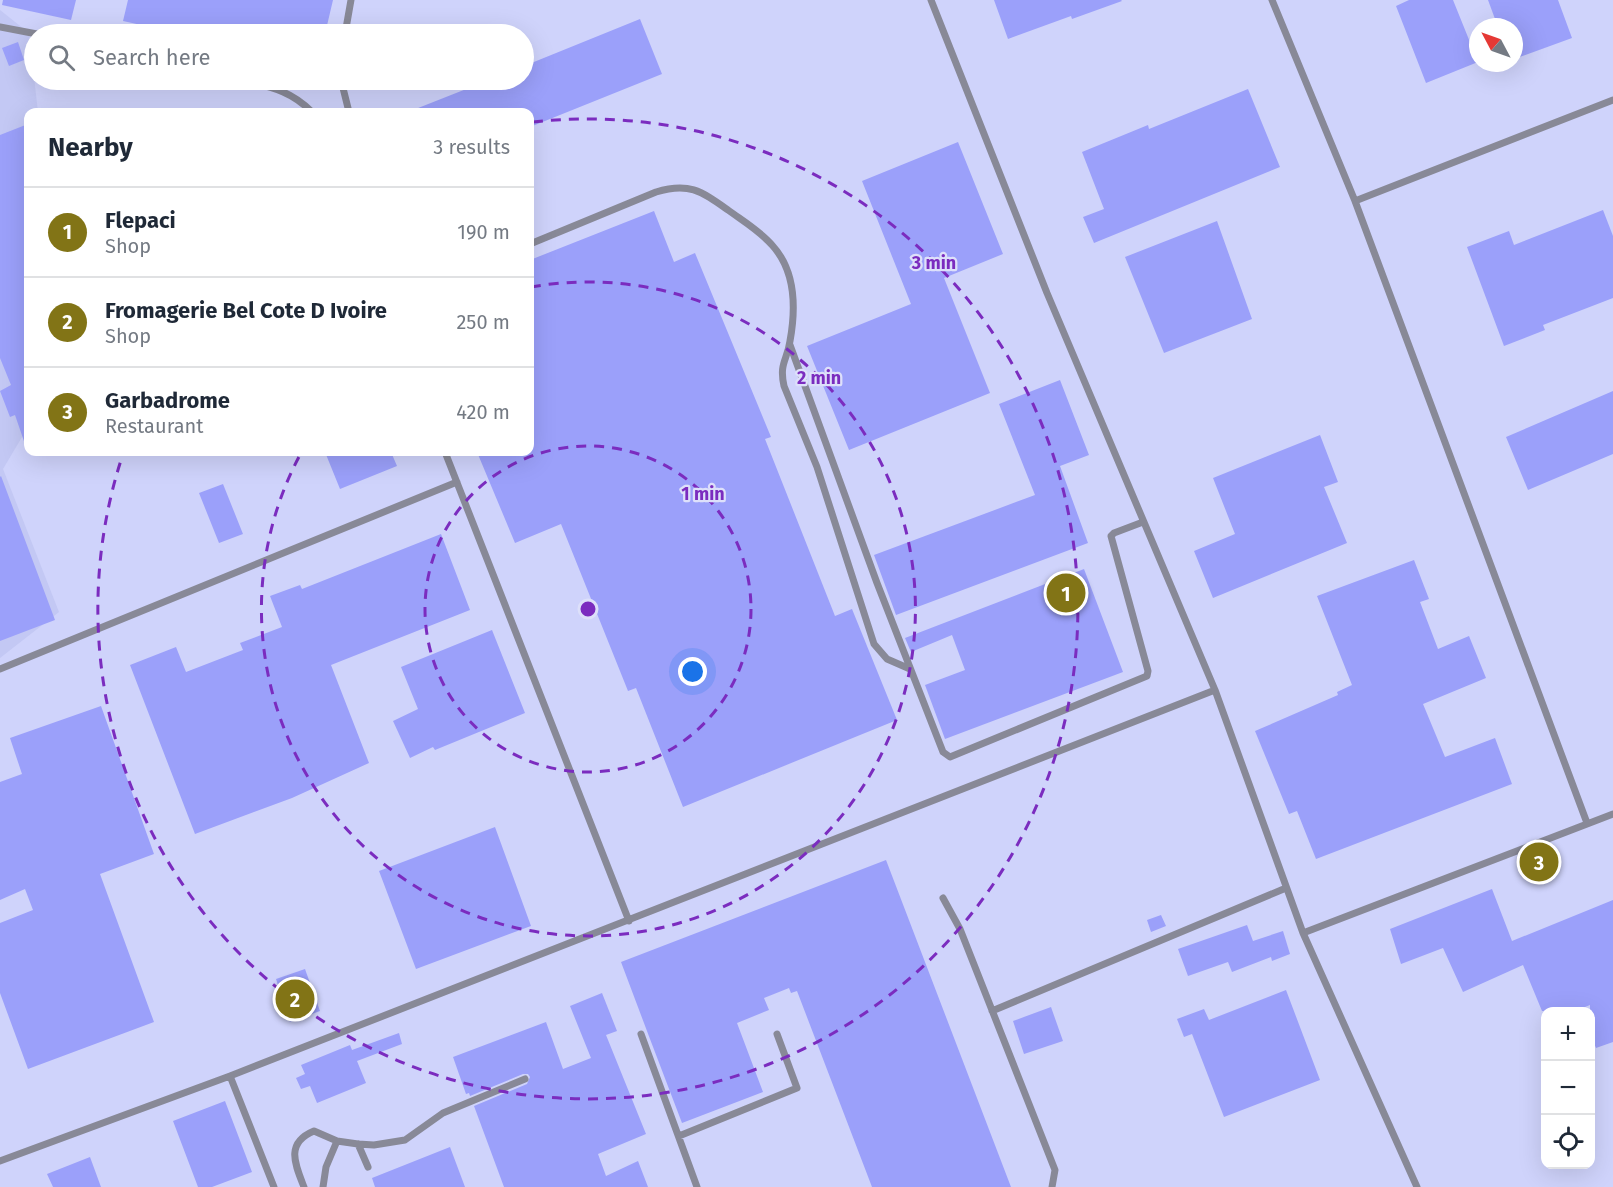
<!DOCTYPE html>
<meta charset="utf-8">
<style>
body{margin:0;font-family:"Fira Sans",sans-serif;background:#f6f6f7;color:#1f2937}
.controls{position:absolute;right:18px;bottom:18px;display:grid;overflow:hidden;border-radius:12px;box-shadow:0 6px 24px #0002}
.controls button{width:54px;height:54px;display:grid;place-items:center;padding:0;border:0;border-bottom:2px solid #e0e1e3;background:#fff;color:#1f2937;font:30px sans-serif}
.compass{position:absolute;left:1469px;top:18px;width:54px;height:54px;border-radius:50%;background:#fff;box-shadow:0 6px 24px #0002;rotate:311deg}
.you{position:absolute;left:693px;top:672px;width:21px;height:21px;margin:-15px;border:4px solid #fff;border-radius:50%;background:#1a73e8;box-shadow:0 0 0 9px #1a73e833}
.badge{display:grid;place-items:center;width:39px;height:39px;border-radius:50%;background:#827416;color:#fff;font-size:20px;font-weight:700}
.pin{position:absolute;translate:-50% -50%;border:3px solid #fff;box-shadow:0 2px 6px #0006}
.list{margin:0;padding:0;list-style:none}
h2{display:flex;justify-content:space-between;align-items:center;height:78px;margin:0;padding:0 24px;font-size:26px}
h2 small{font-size:20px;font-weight:400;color:#747a83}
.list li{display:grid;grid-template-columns:39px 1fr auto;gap:18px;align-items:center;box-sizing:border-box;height:90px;padding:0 24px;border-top:2px solid #e0e1e3}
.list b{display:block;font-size:22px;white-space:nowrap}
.list p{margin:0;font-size:20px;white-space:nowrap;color:#747a83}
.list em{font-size:20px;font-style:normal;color:#747a83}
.icon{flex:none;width:33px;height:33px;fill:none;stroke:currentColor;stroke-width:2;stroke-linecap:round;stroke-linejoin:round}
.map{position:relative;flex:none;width:1613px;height:1187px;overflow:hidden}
.search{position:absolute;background:#fff;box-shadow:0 6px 24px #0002;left:24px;top:24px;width:510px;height:66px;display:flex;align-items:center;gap:15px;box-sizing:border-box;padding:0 21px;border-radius:33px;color:#747a83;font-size:22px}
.panel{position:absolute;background:#fff;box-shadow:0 6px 24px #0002;left:24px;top:108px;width:510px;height:348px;border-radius:12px}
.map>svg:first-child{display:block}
</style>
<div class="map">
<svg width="1613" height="1187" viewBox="0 0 1613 1187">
<rect width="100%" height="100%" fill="#dde0fa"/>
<path fill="#cfd3fb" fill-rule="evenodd" d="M0 0H1613V1187H0ZM1478 27H1514V63H1478ZM34 34H524V80H34ZM28 112H530V452H28ZM1546 1012H1590V1164H1546Z"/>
<path fill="#c3c8f4" d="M0 10 29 33 38 112H28V427L3 469 59 612 0 658Z"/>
<path fill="#9ba0fa" d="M3 0H76L71 20 2 5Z
M128 0H333L325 34H182L123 21Z
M994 0H1121L1122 1 1072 19 1071 16 1008 39Z
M1409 0H1453L1478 62 1426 83 1396 6Z
M1488 0H1558L1572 38 1514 59V27H1498Z
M640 19 662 74 530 127V112H408L489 80H524V66Z
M18 42 24 60 9 66 2 48Z
M1248 89 1280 167 1094 243 1083 217 1104 209 1082 152 1148 125 1149 129Z
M28 124V450H27L15 415 10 417 0 391 11 385 0 358V135Z
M958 142 1003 254 944 278 990 393 849 450 807 346 911 304 862 181Z
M1603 210 1613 236V298L1543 325 1545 330 1504 346 1467 247 1509 231 1514 245Z
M654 211 674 262 695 253 771 437 765 439 835 616 852 609 897 720 683 807 636 688 628 691 561 524 515 543 477 452H530V260Z
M1217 221 1252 319 1164 353 1125 257Z
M1060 380 1089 455 1060 466 1088 543 896 615 874 555 1035 495 999 404Z
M1613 391V454L1528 490 1506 437Z
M1320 435 1338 482 1324 487 1347 543 1213 598 1194 551 1235 534 1213 478Z
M325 452H391L397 466 340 489Z
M1 476 55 620 0 641V477Z
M223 484 243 534 219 543 199 493Z
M441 534 470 610 331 665 369 763 292 798 195 834 130 665 176 647 186 672 243 650 240 643 282 627 270 596 300 585 302 589Z
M1414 560 1429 599 1420 602 1438 649 1469 636 1486 678 1423 704 1445 757 1495 738 1512 784 1316 859 1297 811 1289 814 1255 731 1338 695 1337 692 1352 685 1317 596Z
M1084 569 1123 672 945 739 925 685 965 670 952 635 911 652 905 638Z
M492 630 525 713 435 750 433 747 410 758 393 721 418 709 401 667Z
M101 706 154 854 100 874 154 1022 28 1069 0 993V923L33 910 25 889 0 900V782L22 774 10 738Z
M495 827 531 926 416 969 379 871Z
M886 860 1011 1187H872L797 991 791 993 789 988 764 998 769 1010 737 1023 763 1092 682 1123 650 1039 621 962Z
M1492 889 1512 941 1613 900V1042L1596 1048 1590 1034V1005L1575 1011H1542L1523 965 1463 992 1443 948 1401 964 1390 929Z
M1161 915 1166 926 1151 932 1147 920Z
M1247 925 1253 941 1283 931 1290 954 1272 961 1271 957 1232 972 1228 962 1188 976 1178 949Z
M305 969 320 1011 290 1022 276 979Z
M1286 990 1320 1080 1224 1117 1192 1034 1184 1037 1177 1019 1204 1009 1209 1020Z
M602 993 617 1031 606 1035 646 1134 598 1154 606 1176 638 1161 648 1187H504L474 1106 527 1084 530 1077 528 1074H523L470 1096 469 1093 466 1094 453 1057 546 1022 563 1069 591 1058 570 1006Z
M1051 1007 1063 1041 1024 1054 1013 1021Z
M399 1033 402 1044 357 1061 366 1083 317 1103 310 1086 301 1089 296 1078 305 1074 301 1065 350 1045 352 1050Z
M225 1101 252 1172 212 1187H198L173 1121Z
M450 1147 465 1187H375L372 1178Z
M90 1157 101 1187H53L47 1174Z"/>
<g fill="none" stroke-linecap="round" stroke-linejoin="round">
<path stroke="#888997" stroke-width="7" d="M931 0 1047 293 1215 690 1303 933 1417 1187
M1272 0 1355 201 1587 823
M0 27 37 34
M345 34 351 0
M242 80C270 87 290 90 312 112
M341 80 349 112
M1355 201 1613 100
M530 244 656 192C689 182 701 191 728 210 743 221 760 231 772 245 796 271 796 308 790 341 787 361 779 363 784 386L817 467 874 644 887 659 910 669
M790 345 877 583 943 752 950 757 1147 676 1148 671 1111 536 1114 533 1143 522
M445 452 629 921
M0 669 457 482
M943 898 960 929 1055 1170 1052 1187
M1303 933 1613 814
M992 1011 1286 888
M641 1034 697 1187
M230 1076 274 1187
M679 1136 797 1088 777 1034
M358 1144 368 1167
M0 1161 230 1076 1215 690
M304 1187C295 1164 285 1143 314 1131L337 1141 358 1144 374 1145 405 1140 443 1113 525 1079
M323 1187 326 1167 337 1141"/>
</g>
<g fill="none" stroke="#7b2cbf" stroke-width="3" stroke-dasharray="10 8">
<circle cx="588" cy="609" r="163"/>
<path d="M531 287A327 327 0 1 1 301 453"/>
<path d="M533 122A490 490 0 1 1 123 454"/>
</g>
<circle cx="588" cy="609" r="9" fill="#7b2cbf" stroke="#dde0fa" stroke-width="3"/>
<g font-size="18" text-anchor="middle" font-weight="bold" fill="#7b2cbf" stroke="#dde0fa" stroke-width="4.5" stroke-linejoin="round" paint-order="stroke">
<text x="934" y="269">3 min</text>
<text x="819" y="384">2 min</text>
<text x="703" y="500">1 min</text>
</g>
</svg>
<div class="controls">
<button>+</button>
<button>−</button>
<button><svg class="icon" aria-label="locate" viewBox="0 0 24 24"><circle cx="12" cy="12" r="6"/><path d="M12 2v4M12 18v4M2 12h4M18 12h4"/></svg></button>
</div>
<svg class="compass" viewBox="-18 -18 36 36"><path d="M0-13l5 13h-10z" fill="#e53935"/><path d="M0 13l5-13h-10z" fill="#747a83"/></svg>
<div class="you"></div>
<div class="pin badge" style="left:1066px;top:593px">1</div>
<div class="pin badge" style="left:295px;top:999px">2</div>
<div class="pin badge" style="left:1539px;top:862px">3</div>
<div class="search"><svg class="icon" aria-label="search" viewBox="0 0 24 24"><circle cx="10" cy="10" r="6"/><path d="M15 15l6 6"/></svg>Search here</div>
<section class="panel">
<h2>Nearby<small>3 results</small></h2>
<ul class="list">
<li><span class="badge">1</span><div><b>Flepaci</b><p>Shop</p></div><em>190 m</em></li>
<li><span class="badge">2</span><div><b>Fromagerie Bel Cote D Ivoire</b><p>Shop</p></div><em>250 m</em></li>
<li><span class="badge">3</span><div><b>Garbadrome</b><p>Restaurant</p></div><em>420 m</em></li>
</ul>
</section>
</div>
